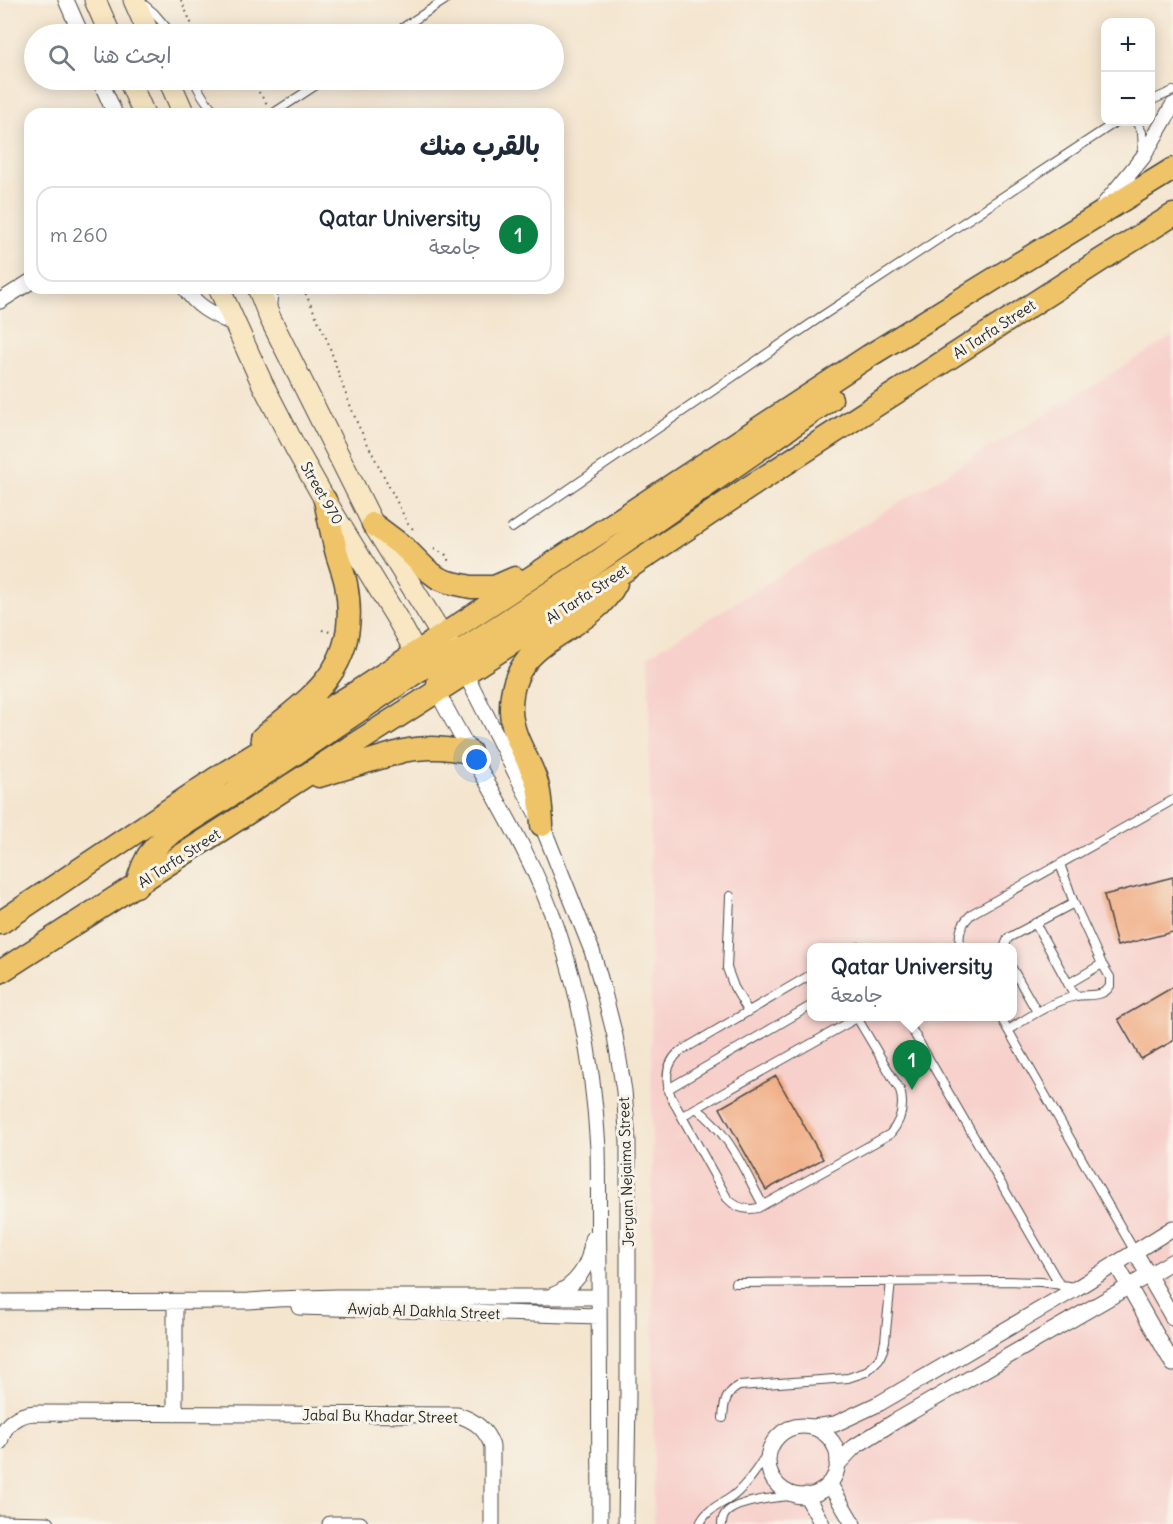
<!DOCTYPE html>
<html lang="ar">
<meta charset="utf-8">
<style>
body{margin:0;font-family:Delius,"Playpen Sans Arabic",sans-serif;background:#f6f6f7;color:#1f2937;direction:rtl}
.controls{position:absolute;right:18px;top:18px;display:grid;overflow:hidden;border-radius:12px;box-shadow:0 3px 15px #0003}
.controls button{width:54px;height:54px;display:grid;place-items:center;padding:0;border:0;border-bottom:2px solid #e0e1e3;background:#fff;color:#1f2937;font:30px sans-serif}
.you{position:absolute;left:477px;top:760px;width:21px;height:21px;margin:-15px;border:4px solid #fff;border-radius:50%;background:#1a73e8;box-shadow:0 0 0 9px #1a73e833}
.badge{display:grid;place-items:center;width:39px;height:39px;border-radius:50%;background:#0b8043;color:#fff;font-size:20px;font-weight:700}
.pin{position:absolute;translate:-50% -50px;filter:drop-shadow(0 2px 3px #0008)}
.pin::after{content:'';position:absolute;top:32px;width:21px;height:18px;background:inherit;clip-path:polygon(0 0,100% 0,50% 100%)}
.popup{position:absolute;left:807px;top:943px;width:210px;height:78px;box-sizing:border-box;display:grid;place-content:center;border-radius:12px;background:#fff;filter:drop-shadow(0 2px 4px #0005);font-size:20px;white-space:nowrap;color:#747a83}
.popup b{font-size:22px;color:#1f2937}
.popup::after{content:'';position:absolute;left:50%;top:100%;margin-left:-12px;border:12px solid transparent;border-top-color:#fff}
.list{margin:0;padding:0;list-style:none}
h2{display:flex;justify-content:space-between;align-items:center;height:78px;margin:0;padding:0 24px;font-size:26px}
h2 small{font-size:20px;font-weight:400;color:#747a83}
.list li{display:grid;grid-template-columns:39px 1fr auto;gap:18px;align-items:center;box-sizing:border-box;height:96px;margin:0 12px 12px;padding:0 12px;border:2px solid #e0e1e3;border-radius:18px}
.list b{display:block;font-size:22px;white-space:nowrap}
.list p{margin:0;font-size:20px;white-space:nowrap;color:#747a83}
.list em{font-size:20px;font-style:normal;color:#747a83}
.icon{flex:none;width:33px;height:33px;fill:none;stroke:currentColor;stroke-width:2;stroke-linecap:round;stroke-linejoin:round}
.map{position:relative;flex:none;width:1173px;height:1524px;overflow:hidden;direction:ltr}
.search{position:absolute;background:#fff;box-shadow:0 3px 15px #0003;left:24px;top:24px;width:540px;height:66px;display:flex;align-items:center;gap:15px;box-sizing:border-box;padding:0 21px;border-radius:33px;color:#747a83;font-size:22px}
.panel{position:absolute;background:#fff;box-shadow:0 3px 15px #0003;left:24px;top:108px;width:540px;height:186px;border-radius:18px;direction:rtl}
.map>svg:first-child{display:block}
</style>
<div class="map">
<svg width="1173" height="1524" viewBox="0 0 1173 1524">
<rect width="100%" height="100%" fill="#f7f3e8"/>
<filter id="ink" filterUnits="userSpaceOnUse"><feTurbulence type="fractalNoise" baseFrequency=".0167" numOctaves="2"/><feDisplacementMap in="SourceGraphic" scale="12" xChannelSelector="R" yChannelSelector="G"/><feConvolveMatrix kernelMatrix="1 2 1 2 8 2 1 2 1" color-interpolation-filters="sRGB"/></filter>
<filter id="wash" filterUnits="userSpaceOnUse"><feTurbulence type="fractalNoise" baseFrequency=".008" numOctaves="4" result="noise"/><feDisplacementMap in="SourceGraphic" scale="24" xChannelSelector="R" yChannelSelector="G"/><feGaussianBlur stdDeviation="1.35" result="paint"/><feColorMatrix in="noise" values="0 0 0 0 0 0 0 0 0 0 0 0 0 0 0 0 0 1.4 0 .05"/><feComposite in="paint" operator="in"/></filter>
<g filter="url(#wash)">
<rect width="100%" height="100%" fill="#f4e5cf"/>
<path fill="#f7d0cb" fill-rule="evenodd" d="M1173 336V1524H654L649 655ZM812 948H1012V1016H812Z"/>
<g id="blocks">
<path fill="#f1af87" d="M1173 877V932L1117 946 1104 895Z
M1173 987V1041L1141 1059 1118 1019Z
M776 1076 823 1159 766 1190 720 1108Z"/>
</g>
</g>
<g filter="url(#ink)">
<use href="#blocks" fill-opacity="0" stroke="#494744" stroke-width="1.5"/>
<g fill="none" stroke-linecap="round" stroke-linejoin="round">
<defs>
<path id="service" d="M142 3 154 13 172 34
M393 34 445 0
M194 80C199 91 209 110 222 114
M1150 101 1173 91
M272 114 324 80
M1136 122 1142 132 1143 151
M272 308 274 288
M512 528 822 316 1116 122
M730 896 727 968 734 987 748 1011
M1035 923 1075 996
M859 948V947
M960 948C958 933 961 923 973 913L1173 800
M1004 948 1008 938 1074 903
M1012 968 1037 1012
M812 974 679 1052C665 1065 665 1080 671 1097L727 1198C735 1207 745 1211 758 1208L890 1134C901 1121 905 1107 900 1090L856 1016
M1068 984 1102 964
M904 1016 1060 1285
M1000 1016 1135 1252
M1008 1030C1029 1017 1051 1002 1076 996 1088 994 1103 998 1110 986V977L1102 964 1074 903 1060 864
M668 1089 812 1005
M696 1108C729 1132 744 1171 763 1205
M682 1116 857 1018
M735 1283 1003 1281 1041 1282 1075 1287
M723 1418C724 1404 725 1393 739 1386L848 1378 866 1372 879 1359 883 1350 885 1341 891 1281
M700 1524C706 1509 721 1505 733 1496 748 1484 759 1467 769 1450
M722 1524C722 1519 723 1515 728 1511 742 1500 781 1497 799 1495"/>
<path id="minor" d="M66 0 81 34
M100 80 115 114
M1103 206 1143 157 1173 105
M185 288C196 307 215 315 234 324
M0 301 30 282
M465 673 542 825 592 951 602 985 615 1036 624 1091 628 1142V1396L626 1524
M437 691C478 772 531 847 559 934 582 1003 594 1075 598 1148 599 1187 598 1226 599 1265 600 1352 599 1438 600 1524
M1135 1252 1173 1318
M1116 1264 1173 1364
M551 1296C576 1287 591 1265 592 1239
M0 1302 249 1301 277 1299 336 1297H599
M175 1302V1414
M299 1307 599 1316
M768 1461a35 35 0 1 1 70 0a35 35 0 1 1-70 0Z
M813 1427 835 1424 880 1403 1077 1288 1173 1228
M0 1442C4 1424 17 1414 35 1413L457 1415C475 1420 486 1429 492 1446V1524
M837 1465 854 1447 894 1422 1173 1261
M829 1483 853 1524
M806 1495 822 1524
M0 1523 47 1524
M330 1524H360"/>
<path id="secondary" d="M95 0 110 34
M134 0 149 34
M129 80 144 114
M169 80 184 114
M219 288 262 383 295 447 325 500 398 620 424 667
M258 288 270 318 373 524 451 650"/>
<path id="primary" d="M373 524 405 548 426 569 438 578 448 582 471 587H494L515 578
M437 691C438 676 444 665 454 655L594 564 831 399
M262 738C284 718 313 699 329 676 349 649 352 616 346 584 344 574 340 564 337 554 332 536 329 518 325 500
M319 776 403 751C430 746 444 748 470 752
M542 825C541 810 541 794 536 780 528 757 512 737 511 711 509 634 588 638 616 583
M136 886 143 866 148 856 155 847 172 832 277 766 424 667C434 659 438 649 441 637
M0 923 218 777 358 691 869 356 1173 169
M0 972 621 573 748 488 1101 260 1173 215"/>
</defs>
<use href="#service" stroke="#494744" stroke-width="10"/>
<use href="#minor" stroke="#494744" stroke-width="17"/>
<use href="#secondary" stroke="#494744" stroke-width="23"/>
<use href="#primary" stroke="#494744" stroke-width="25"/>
<path stroke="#494744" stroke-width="2" stroke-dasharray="1.5 4.5" stroke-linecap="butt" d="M181 0 196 34
M222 80C232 86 242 87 253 84L267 104
M303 288 328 342 343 387 358 425 398 504 408 524 415 531
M434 549 446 555 449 562
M322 630 330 632"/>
<use href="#service" stroke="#fff" stroke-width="8"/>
<use href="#minor" stroke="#fff" stroke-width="15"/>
<use href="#secondary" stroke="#f9e7c3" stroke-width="21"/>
<use href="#primary" stroke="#efc469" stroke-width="22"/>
</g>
</g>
<g text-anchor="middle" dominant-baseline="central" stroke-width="6" stroke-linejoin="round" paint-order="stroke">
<g font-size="15" fill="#2b2b2b" stroke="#f7f3e8">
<text transform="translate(994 329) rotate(-33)">Al Tarfa Street</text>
<text transform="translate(322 493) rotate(60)">Street 970</text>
<text transform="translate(587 594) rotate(-33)">Al Tarfa Street</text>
<text transform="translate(179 858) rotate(-33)">Al Tarfa Street</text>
<text transform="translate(626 1172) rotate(-92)">Jeryan Nejaima Street</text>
<text transform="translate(424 1311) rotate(2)">Awjab Al Dakhla Street</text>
<text transform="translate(380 1416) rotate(1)">Jabal Bu Khadar Street</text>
</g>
</g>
</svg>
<div class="controls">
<button>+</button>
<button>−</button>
</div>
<div class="you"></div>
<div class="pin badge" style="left:912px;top:1090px">1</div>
<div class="popup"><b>Qatar University</b>جامعة</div>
<div class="search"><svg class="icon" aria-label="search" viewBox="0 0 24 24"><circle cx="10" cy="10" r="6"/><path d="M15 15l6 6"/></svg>ابحث هنا</div>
<section class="panel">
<h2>بالقرب منك<small></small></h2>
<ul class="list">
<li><span class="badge">1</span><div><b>Qatar University</b><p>جامعة</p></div><em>260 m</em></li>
</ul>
</section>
</div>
